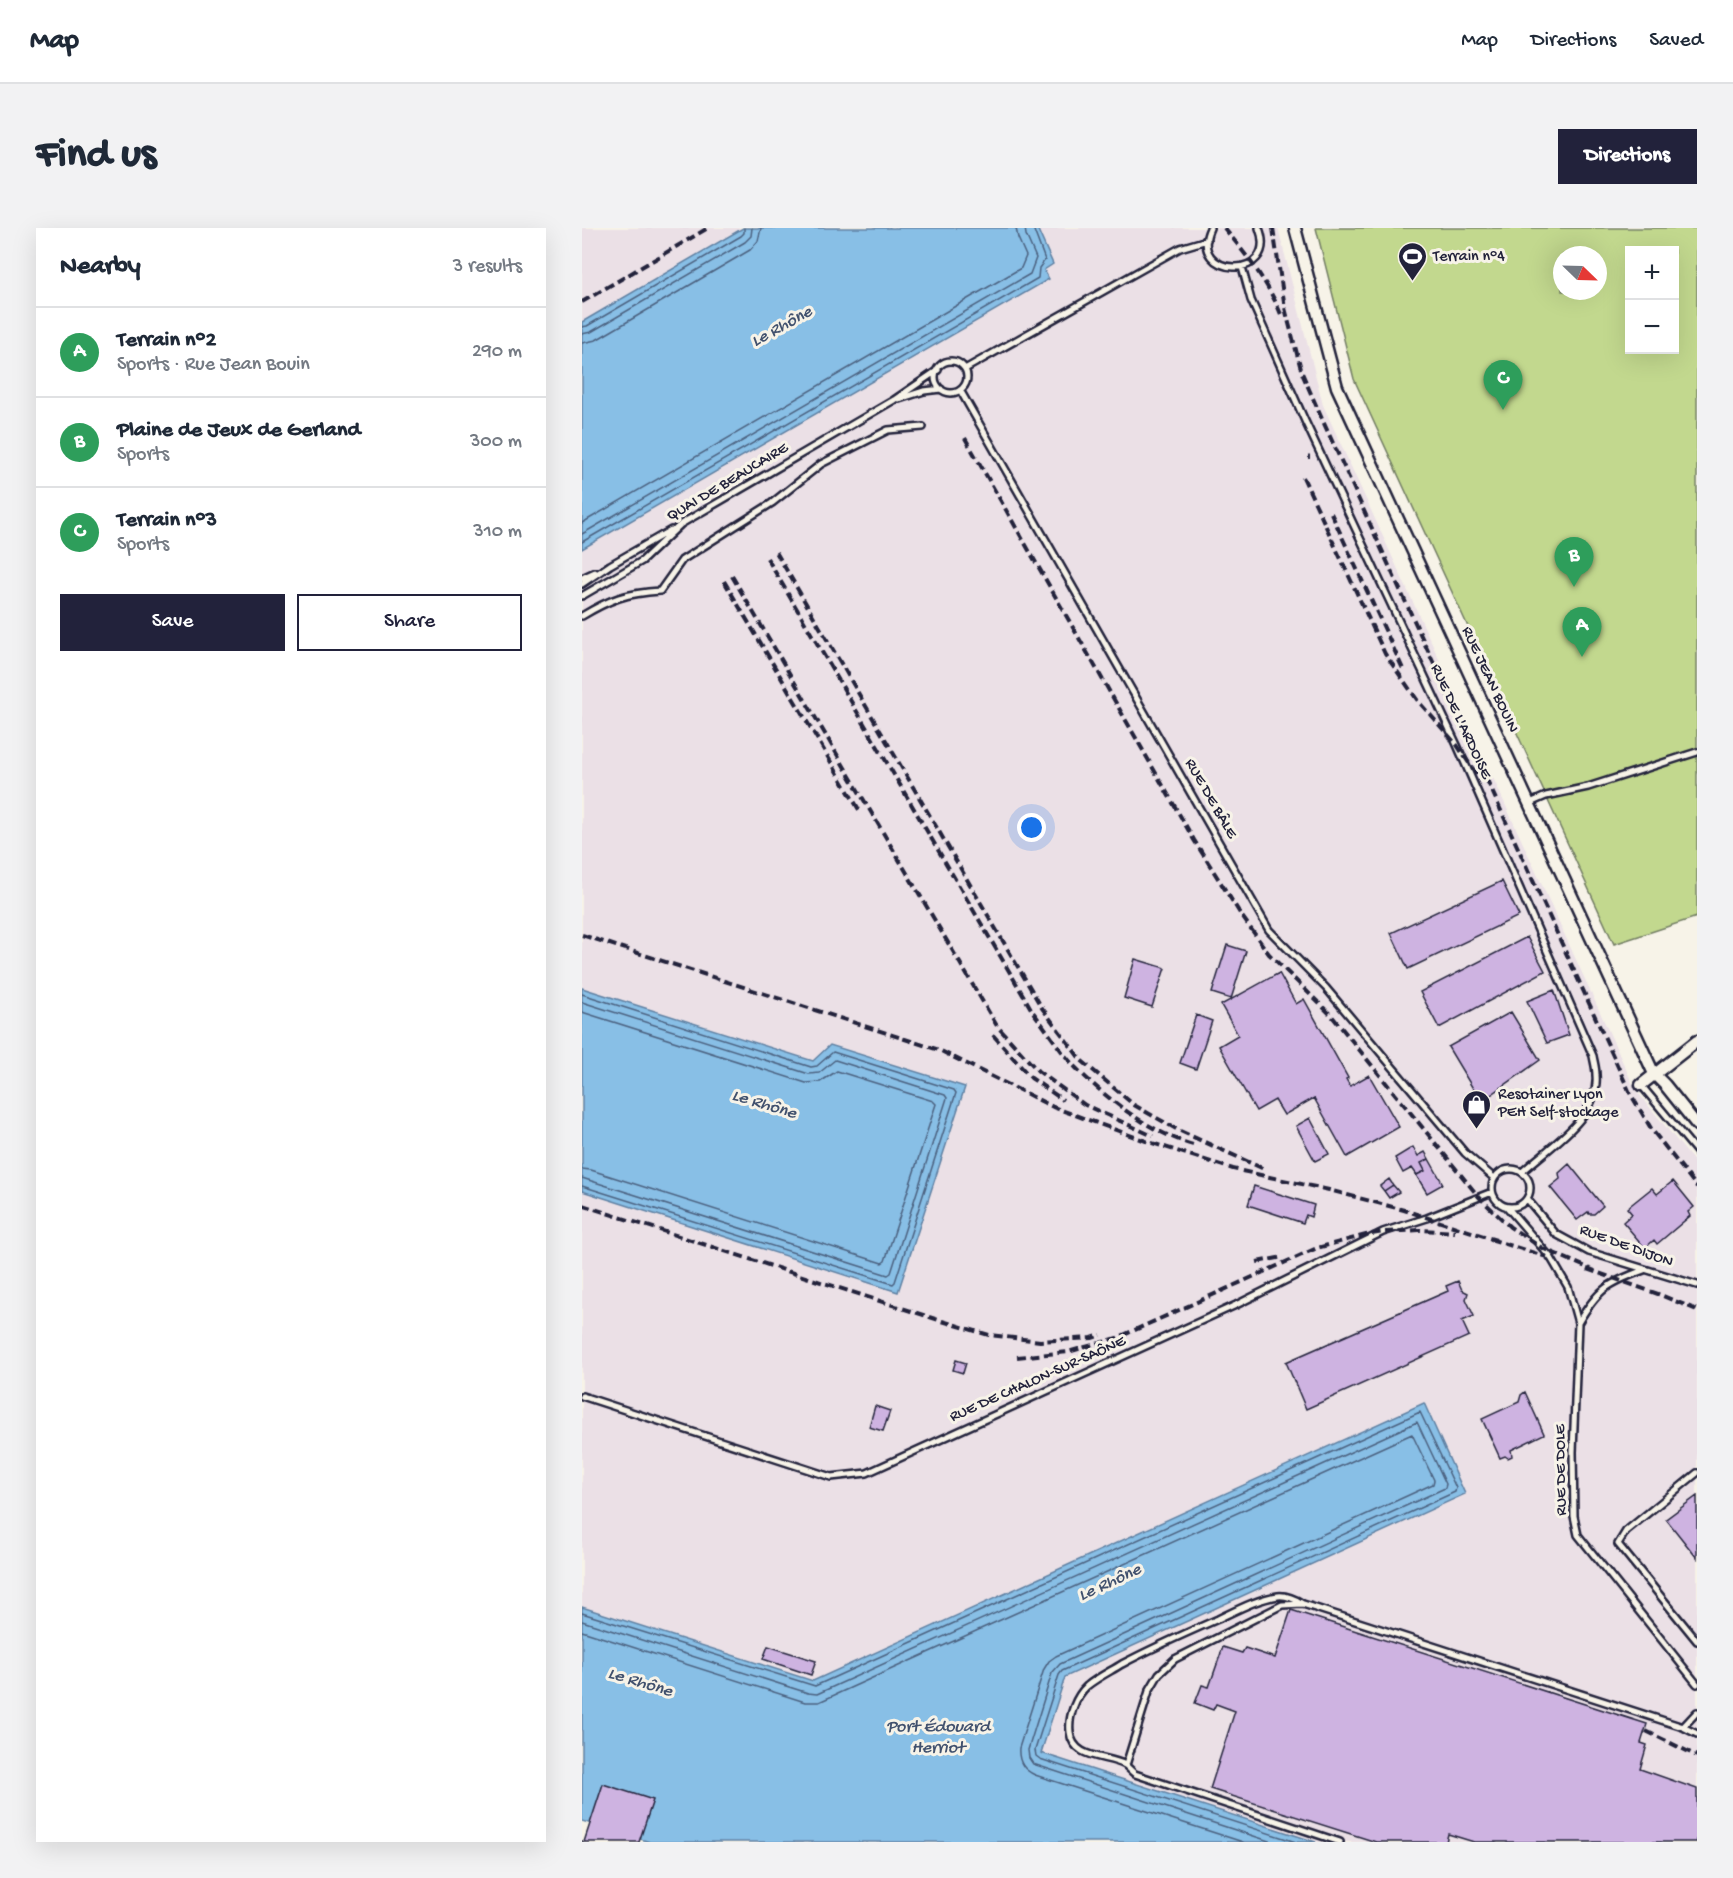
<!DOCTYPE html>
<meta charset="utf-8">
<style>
body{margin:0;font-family:"Gochi Hand",sans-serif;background:#f2f2f3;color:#1f2937}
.controls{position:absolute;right:18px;top:18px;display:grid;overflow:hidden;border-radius:0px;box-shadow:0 6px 24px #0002}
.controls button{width:54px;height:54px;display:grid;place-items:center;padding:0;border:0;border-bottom:2px solid #e0e1e3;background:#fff;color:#1f2937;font:30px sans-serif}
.compass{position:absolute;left:971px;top:18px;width:54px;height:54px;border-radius:50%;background:#fff;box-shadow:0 6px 24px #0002;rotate:113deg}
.you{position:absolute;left:450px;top:600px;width:21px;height:21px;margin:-15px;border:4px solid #fff;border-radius:50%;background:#1a73e8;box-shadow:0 0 0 9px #1a73e833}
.badge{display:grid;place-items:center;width:39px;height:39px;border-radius:50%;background:#22223b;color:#fff;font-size:20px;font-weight:700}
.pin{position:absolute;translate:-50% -50px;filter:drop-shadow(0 2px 3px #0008)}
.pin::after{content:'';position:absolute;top:32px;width:21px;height:18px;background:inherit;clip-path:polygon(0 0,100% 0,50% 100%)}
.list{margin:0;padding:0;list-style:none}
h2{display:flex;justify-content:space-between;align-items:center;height:78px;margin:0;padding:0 24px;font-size:26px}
h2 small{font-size:20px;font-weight:400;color:#747a83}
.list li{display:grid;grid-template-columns:39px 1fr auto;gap:18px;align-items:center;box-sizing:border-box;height:90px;padding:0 24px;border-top:2px solid #e0e1e3}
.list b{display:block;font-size:22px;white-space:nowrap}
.list p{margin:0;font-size:20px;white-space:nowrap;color:#747a83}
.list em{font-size:20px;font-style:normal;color:#747a83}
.actions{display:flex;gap:12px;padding:18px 24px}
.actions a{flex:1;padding:14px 0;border:2px solid #22223b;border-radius:0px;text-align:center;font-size:21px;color:#22223b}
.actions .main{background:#22223b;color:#fff}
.map{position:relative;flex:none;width:1115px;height:1614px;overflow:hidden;border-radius:0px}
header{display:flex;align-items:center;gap:36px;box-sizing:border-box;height:84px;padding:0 30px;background:#fff;border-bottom:2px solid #e0e1e3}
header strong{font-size:28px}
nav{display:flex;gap:33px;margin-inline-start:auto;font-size:21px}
.intro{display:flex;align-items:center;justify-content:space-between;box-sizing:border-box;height:144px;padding:0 36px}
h1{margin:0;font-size:42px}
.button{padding:15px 27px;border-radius:0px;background:#22223b;color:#fff;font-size:21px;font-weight:700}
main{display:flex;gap:36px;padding:0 36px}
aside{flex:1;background:#fff;border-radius:0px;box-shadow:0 6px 24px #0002}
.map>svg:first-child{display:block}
</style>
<header>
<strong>Map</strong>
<nav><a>Map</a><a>Directions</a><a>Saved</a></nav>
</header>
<div class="intro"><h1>Find us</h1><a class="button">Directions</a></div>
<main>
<aside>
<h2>Nearby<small>3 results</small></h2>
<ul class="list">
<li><span class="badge" style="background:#2e9e5b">A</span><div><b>Terrain n°2</b><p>Sports · Rue Jean Bouin</p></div><em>290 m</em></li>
<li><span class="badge" style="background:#2e9e5b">B</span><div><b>Plaine de Jeux de Gerland</b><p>Sports</p></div><em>300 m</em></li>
<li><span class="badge" style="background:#2e9e5b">C</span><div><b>Terrain n°3</b><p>Sports</p></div><em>310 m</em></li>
</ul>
<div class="actions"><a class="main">Save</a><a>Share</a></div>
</aside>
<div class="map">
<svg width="1115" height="1614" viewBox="0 0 1115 1614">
<rect width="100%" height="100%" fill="#f7f3e8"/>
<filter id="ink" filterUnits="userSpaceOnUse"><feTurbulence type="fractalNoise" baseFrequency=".0167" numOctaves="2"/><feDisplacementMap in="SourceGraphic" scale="12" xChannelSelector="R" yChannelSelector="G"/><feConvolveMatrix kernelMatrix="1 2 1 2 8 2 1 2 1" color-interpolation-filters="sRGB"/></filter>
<g filter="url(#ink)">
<path fill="#ebe0e6" d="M0 0H161L0 94Z
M455 0H696L741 177 1053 861 1115 937V1614H734L459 1525 483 1448 883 1266 842 1175 231 1453 0 1379V963L231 833 0 760V321L466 51 462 42 471 36Z"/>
<path fill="#c2d88e" stroke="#727d64" stroke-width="1.5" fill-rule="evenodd" d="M734 0H1115V689L1032 716 772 151ZM1048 22H1092V122H1048ZM980 27H1016V63H980Z"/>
<path fill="#88bfe6" stroke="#5f80a2" stroke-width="1.5" d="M161 0H455L471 36 462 42 467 51 0 321V94Z
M0 760 231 833 248 817 383 859 316 1064 0 963Z
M842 1175 883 1266 483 1449 459 1525 734 1614H68L0 1593V1379L231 1453Z"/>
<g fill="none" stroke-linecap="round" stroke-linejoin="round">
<path stroke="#4b617f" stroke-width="1.5" d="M0 99 5 98 159 8 162 5V0
M0 106 9 104 163 14 169 8 170 0
M0 115 14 112 168 22 176 13 179 0
M0 295 439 40 444 28 436 10 434 0
M0 306 448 46 454 30 444 7 443 0
M0 314 456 50 457 40 463 32 451 0
M0 766 229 839 235 838 251 824 372 862 374 865 313 1054 311 1056 0 958
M0 774 227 846 237 845 253 832 363 867 365 870 309 1045 306 1047 0 950
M0 784 224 855 238 854 255 843 351 873 354 876 303 1033 300 1035 9 942 0 941
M0 1385 233 1458 838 1184 874 1260 873 1264 480 1443 477 1447 453 1522 454 1528 458 1531 714 1614
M0 1393 226 1465 235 1466 835 1194 864 1256 863 1260 478 1436 470 1445 446 1522 447 1530 451 1536 690 1614
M0 1403 223 1474H237L830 1206 852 1252 851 1256 474 1428 467 1433 462 1441 437 1520C436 1533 441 1542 453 1547L661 1614"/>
</g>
<path fill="#ceb3e1" stroke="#22223b" stroke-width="1.5" d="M920 653 937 688 826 741 809 705Z
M945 709 963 743 857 800 838 764Z
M645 717 664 723 649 771 630 765Z
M553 731 583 740 570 779 542 770Z
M697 745 714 776 722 771 766 850 764 851 768 858 787 847 817 899 765 929 732 870 702 887 693 872 674 883 637 818 656 807 639 777Z
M972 762 987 807 965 815 945 773Z
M929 784 958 832 899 874 866 819Z
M614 787 630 793 614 841 598 835Z
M728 890 747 926 733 933 714 898Z
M831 919 836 928 843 924 847 931 839 935 843 943 835 947 830 940 821 945 813 930Z
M847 931 861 956 845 965 834 947 843 943 839 935Z
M987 936 1021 978 1012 986H1007L1006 984 995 992 968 959 978 951 977 945Z
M807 951 811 957 802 963 798 958Z
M1091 953 1112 979 1106 984 1108 988 1075 1016 1072 1012 1063 1020 1041 994 1050 986 1045 980 1070 960 1075 966Z
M811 957 817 964 807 970 802 963Z
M672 958 732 977 729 989 724 987 721 995 666 977Z
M876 1053 880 1062 886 1065 884 1071 892 1088 880 1093 887 1108 724 1181 704 1134 866 1063 864 1058Z
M374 1132 384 1135 381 1145 371 1142Z
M943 1164 962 1206 929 1222 930 1228 926 1230 923 1228 918 1230 900 1191 937 1174 939 1167Z
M293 1178 308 1183 301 1203 287 1199Z
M1115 1268V1330L1084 1291Z
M709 1382 1065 1496 1059 1515 1065 1517 1058 1541 1115 1561V1614H892L866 1606 864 1614H794L628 1561 653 1483 634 1476 631 1482 613 1475 620 1457 627 1459 641 1419 660 1425 663 1420 693 1430Z
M186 1418 234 1433 229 1447 181 1431Z
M21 1556 71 1572 57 1614H2Z"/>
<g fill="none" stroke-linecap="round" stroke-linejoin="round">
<defs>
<path id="lane" d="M628 0C605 50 698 54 677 0
M660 39 669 72 723 193 875 517 1011 828C1012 834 1014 840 1014 847 1018 889 968 918 940 944
M353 149a16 16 0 1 1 32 0a16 16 0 1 1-32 0Z
M383 141 598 20 625 12
M378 162 687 702 744 760 883 925 912 950
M317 171 342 163 359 161
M0 350 13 344
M0 356 28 337 89 302
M0 368 60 333 99 296 312 172 356 142
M0 388C28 371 45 365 78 363L100 332 190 275 239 236 306 202 341 199
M948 575 964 568 1006 559 1115 524
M1059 857 1115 924
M910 960a19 19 0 1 1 38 0a19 19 0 1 1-38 0Z
M945 971 974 1006 1007 1024 1115 1057
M925 979 969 1030 986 1059 996 1095 991 1224 992 1288 996 1307 1115 1456
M996 1095C1016 1061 1026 1055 1062 1042
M0 1168 249 1249 285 1245 654 1077 801 1004 845 990 910 964
M1115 1245 1044 1303 1036 1316 1115 1413
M1101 1499 1115 1484
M544 1537 567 1463 577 1446 593 1431 700 1377 721 1376
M758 1614 553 1546C550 1544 546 1539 543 1537 525 1527 491 1532 488 1504 486 1488 494 1468 505 1458 516 1449 529 1443 540 1436 572 1419 604 1405 636 1391 655 1382 675 1371 696 1368 705 1367 713 1371 721 1376L1101 1499 1115 1506"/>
<path id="street" d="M713 0 755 159 1072 846 1083 857 1115 897
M1059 857 1115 813"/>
</defs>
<use href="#lane" stroke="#22223b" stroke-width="10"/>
<use href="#street" stroke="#22223b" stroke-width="15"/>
<path stroke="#22223b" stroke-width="2" stroke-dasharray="4.5 4.5" stroke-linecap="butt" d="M727 231V224"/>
<use href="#lane" stroke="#f7f3e8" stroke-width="5"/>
<use href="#street" stroke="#f7f3e8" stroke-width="10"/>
<path stroke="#22223b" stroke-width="4" stroke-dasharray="9 4.5" stroke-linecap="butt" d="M642 0C664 26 688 57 700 89
M691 0 703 80 720 145 740 191 1048 865 1070 902 1115 959
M0 74 126 0
M383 210 612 612 659 687 687 726 749 787 897 969 928 999 960 1020 1013 1043
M721 249 803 426 836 473 875 517 897 550
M749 285 821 441
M194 324 460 780 499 832 552 877 596 902 682 941
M185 330 451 784C465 802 478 823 493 839 526 872 566 903 611 917
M150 348 415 798 456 843 503 877 571 908
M142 353 279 585
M0 707 357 822 471 879 564 913 651 941 747 962 822 982 914 1012
M411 807 449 850 481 872
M0 977 360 1093 407 1107 458 1113 510 1110 519 1107
M908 1011 965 1029
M675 1034 701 1029
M1005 1041 1076 1066 1115 1082
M435 1129 486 1124 535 1110 735 1020 784 1007 801 1004 837 1002 873 1004
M1064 1503 1115 1528
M0 1614H1"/>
</g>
</g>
<defs>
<symbol id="stadium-pin" viewBox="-11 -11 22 30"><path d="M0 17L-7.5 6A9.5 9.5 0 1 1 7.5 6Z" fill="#22223b" stroke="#f7f3e8"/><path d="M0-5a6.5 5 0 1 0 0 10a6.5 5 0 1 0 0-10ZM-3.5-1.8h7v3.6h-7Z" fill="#fff"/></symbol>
<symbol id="shop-pin" viewBox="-11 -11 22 30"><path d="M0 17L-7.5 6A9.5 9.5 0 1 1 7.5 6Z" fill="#22223b" stroke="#f7f3e8"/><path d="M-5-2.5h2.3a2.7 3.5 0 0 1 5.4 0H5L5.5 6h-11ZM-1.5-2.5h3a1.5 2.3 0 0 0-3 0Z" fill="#fff"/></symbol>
</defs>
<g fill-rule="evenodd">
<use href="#stadium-pin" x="814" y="12" width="33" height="45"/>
<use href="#shop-pin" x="878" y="860" width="33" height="45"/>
</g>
<g text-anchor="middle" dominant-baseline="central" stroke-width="6" stroke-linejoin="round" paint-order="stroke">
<g font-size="16" fill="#22223b" stroke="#f7f3e8" text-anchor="start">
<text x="851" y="29">Terrain n°4</text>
<text x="916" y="867">Resotainer Lyon<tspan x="916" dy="18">PEH Self-stockage</tspan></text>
</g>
<g font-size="16" fill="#22223b" stroke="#f7f3e8">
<text transform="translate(146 255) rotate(-31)">QUAI DE BEAUCAIRE</text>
<text transform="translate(907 452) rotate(65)">RUE JEAN BOUIN</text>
<text transform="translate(878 494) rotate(65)">RUE DE L'ARDOISE</text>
<text transform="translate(628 571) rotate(60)">RUE DE BÂLE</text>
<text transform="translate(1044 1019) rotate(20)">RUE DE DIJON</text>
<text transform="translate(456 1152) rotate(-24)">RUE DE CHALON-SUR-SAÔNE</text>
<text transform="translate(980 1242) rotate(-91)">RUE DE DOLE</text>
</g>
<g font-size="18" font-style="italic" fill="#41516e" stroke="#f7f3e8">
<text transform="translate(200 99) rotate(-29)">Le Rhône</text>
<text transform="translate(182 877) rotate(17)">Le Rhône</text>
<text transform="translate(528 1355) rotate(-25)">Le Rhône</text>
<text transform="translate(58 1455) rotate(17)">Le Rhône</text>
<text x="356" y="1499">Port Édouard<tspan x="356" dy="21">Herriot</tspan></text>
</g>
</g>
</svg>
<div class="controls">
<button>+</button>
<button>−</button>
</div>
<svg class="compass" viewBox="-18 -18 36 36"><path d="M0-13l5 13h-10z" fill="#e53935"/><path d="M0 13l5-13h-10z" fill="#747a83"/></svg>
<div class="you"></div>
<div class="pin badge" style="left:1000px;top:429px;background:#2e9e5b">A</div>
<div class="pin badge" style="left:992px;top:359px;background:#2e9e5b">B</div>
<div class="pin badge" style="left:921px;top:182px;background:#2e9e5b">C</div>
</div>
</main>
